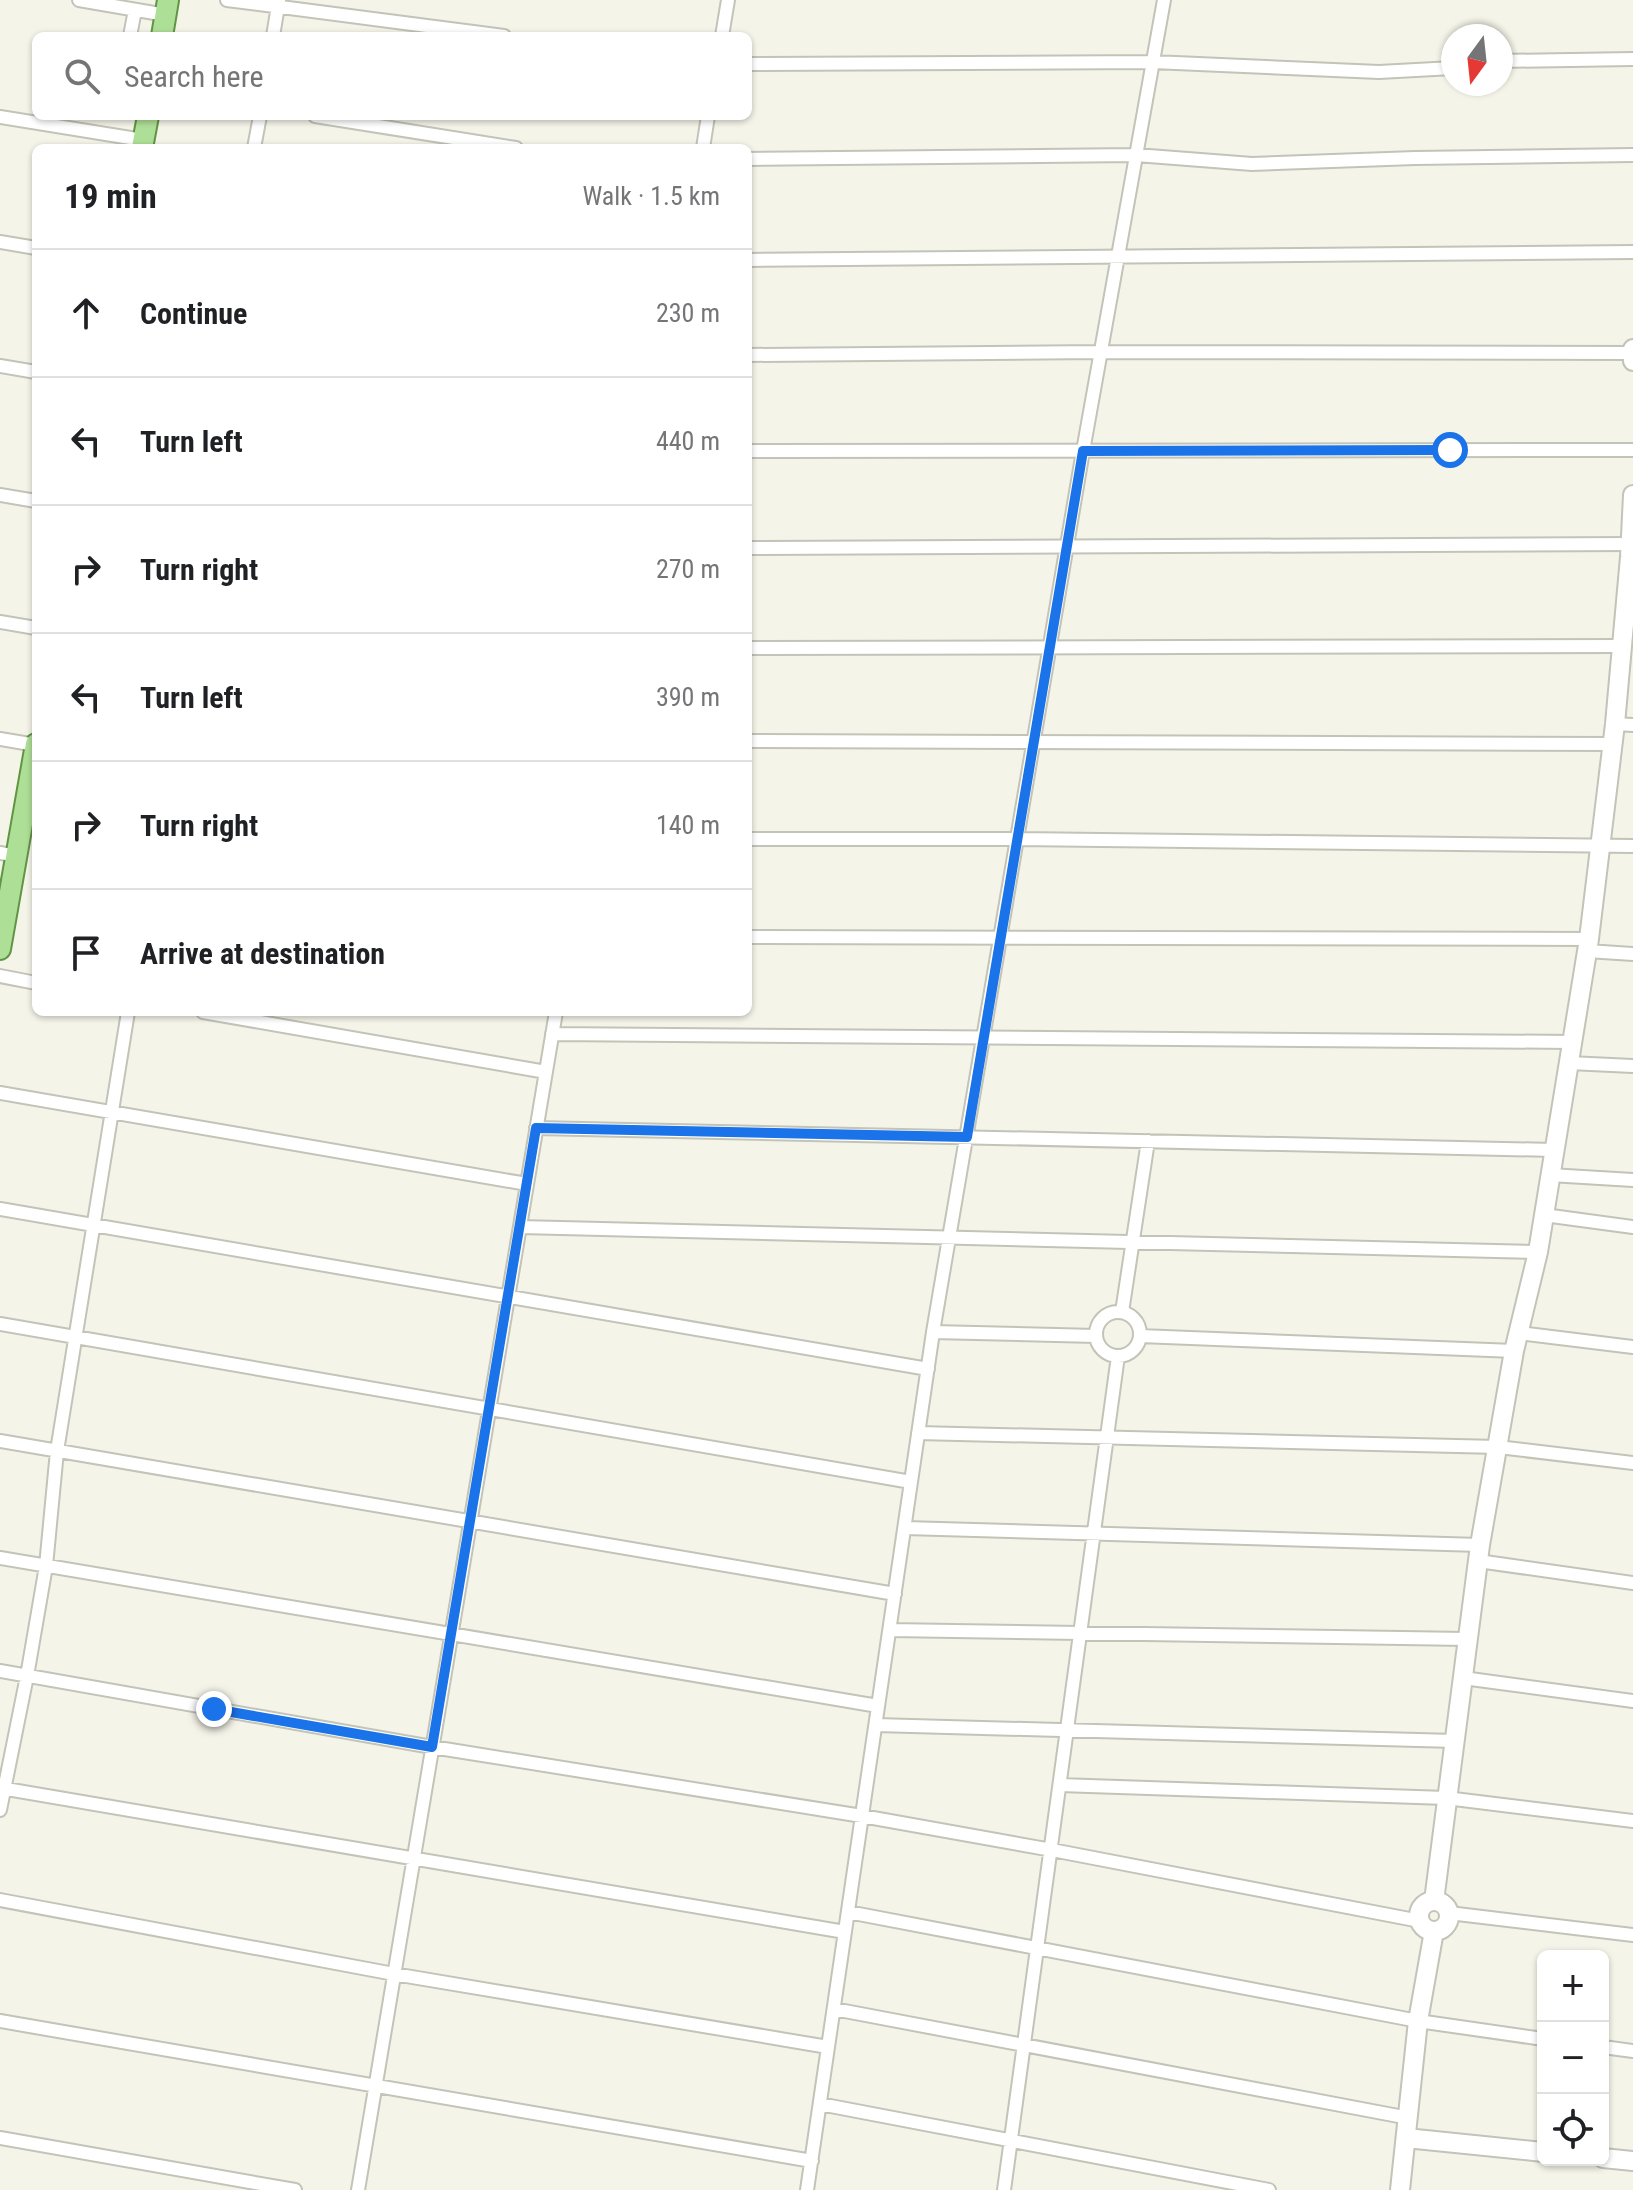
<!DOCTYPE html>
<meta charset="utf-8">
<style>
body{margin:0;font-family:"Roboto Condensed",sans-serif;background:#f6f6f6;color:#202124}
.controls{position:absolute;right:24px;bottom:24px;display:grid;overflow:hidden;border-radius:12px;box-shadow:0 2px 6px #0004}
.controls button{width:72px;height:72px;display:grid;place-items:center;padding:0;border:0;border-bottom:2px solid #e0e0e0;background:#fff;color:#202124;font:40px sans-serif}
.compass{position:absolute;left:1441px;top:24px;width:72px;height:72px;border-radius:50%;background:#fff;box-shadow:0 2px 6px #0004;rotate:195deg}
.stop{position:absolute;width:24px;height:24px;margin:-18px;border:6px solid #1a73e8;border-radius:50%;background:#fff}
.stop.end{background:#1a73e8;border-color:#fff;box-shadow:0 2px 8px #0008}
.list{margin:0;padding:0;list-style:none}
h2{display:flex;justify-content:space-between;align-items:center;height:104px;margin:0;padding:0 32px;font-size:34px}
h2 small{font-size:26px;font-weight:400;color:#757577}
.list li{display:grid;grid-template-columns:52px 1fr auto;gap:24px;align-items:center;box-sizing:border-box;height:128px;padding:0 32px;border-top:2px solid #e0e0e0}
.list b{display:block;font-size:30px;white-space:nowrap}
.list em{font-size:26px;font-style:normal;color:#757577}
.icon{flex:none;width:44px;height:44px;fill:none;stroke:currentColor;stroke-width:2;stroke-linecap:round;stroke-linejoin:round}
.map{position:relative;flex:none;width:1633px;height:2190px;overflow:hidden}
.search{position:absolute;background:#fff;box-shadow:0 2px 6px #0004;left:32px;top:32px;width:720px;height:88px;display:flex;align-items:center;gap:20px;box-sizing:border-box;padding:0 28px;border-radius:12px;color:#757577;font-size:30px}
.panel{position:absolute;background:#fff;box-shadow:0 2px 6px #0004;left:32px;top:144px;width:720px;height:872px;border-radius:12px}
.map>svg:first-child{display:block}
</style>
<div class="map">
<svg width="1633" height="2190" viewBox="0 0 1633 2190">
<rect width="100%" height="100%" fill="#f4f4e9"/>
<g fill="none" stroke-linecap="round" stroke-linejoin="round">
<defs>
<path id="street" d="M79 0 166 15
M227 0 504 36
M130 36 135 10
M273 36 279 0
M722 36 728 0
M1501 61 1633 59
M748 64 1153 62 1379 72 1453 68
M315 116 516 148
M0 117 143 140
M254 148 260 116
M703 148 708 116
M748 159 1136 155 1252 164 1415 158 1633 155
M0 242 36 248
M748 260 1633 252
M748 355 1100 352 1632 353
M0 366 36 372
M748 451 1633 450
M0 495 36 501
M748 548 1630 544
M0 622 36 628
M748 648 1622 646
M1615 724 1633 725
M0 739 36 745
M748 741 1612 744
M748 839H1017L1633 846
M0 853 17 856
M748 937 1589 939
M1587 951 1633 954
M0 976 36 983
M203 1012 546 1072
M552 1034 1572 1042
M1569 1063 1633 1066
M0 1093 527 1184
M536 1128 1554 1150
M1550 1175 1633 1180
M0 1209 928 1369
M1544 1215 1633 1227
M520 1227 1538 1252
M1122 1312 1148 1141
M1096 1334a22 22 0 1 1 44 0a22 22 0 1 1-44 0Z
M0 1324 911 1482
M933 1332 1096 1336
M1519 1333 1633 1347
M1140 1336 1514 1351
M918 1433 1498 1447 1633 1463
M0 1441 895 1594
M905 1528 1480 1545
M0 1558 878 1706
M1478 1561 1633 1583
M890 1630 1467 1639
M0 1671 432 1747 862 1816 1052 1850 1420 1921
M1463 1678 1633 1701
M876 1725 1455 1741
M1060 1785 1446 1798 1633 1821
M0 1788 845 1932
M0 1810 27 1676 46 1566 57 1451 128 1012
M0 1900 394 1974 828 2047
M848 1912 1418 2021 1543 2039
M1449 1913 1633 1935
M834 2009 1409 2118
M0 2021 812 2161
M1603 2047 1633 2051
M820 2104 1269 2190
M0 2138 295 2190
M358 2190 556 1012
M807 2190 933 1332 1083 451 1164 0
M1004 2190 1118 1356"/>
<path id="secondary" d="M1633 349V361
M1434 1901 1480 1545 1514 1351 1538 1252 1589 939 1615 724 1630 557 1633 495
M1419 1916a15 15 0 1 1 30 0a15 15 0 1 1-30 0Z
M1406 2138 1543 2152
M1603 2158 1633 2161
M1400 2190 1418 2021 1434 1931"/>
<path id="primary" d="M162 36 168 0
M142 148 148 116
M0 949 36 744"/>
</defs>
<use href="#street" stroke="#c3c3b8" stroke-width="16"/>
<use href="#secondary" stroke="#c3c3b8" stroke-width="22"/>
<use href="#primary" stroke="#609544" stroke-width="24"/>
<use href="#street" stroke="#fff" stroke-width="12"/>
<use href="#secondary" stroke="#fff" stroke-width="18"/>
<use href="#primary" stroke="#aedf96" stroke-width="20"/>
</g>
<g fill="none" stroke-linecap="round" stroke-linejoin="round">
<path stroke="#1a73e8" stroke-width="10" d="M214 1709 432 1747 536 1128 967 1137 1083 451 1450 450"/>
</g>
</svg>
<div class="controls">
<button>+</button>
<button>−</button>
<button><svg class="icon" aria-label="locate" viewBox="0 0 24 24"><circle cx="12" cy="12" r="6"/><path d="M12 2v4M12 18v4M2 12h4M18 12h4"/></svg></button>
</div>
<svg class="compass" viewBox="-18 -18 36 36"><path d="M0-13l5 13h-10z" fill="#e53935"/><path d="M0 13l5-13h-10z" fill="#757577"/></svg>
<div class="stop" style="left:1450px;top:450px"></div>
<div class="stop end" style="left:214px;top:1709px"></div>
<div class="search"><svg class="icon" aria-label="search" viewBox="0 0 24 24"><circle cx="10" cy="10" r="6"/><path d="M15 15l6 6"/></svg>Search here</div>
<section class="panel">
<h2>19 min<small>Walk · 1.5 km</small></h2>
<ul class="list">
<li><svg class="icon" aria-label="ahead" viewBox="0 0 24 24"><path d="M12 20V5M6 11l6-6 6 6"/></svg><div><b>Continue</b></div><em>230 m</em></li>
<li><svg class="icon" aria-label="left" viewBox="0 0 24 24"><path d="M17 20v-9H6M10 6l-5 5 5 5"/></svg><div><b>Turn left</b></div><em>440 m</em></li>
<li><svg class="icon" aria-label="right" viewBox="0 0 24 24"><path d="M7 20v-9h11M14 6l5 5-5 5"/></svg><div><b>Turn right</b></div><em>270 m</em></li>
<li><svg class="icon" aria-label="left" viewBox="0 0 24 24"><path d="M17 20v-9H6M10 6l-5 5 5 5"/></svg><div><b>Turn left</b></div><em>390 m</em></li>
<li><svg class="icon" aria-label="right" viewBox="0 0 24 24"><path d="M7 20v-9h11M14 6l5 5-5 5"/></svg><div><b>Turn right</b></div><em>140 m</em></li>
<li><svg class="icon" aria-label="arrive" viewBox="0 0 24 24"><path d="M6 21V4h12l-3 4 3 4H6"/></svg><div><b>Arrive at destination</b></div></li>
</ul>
</section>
</div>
